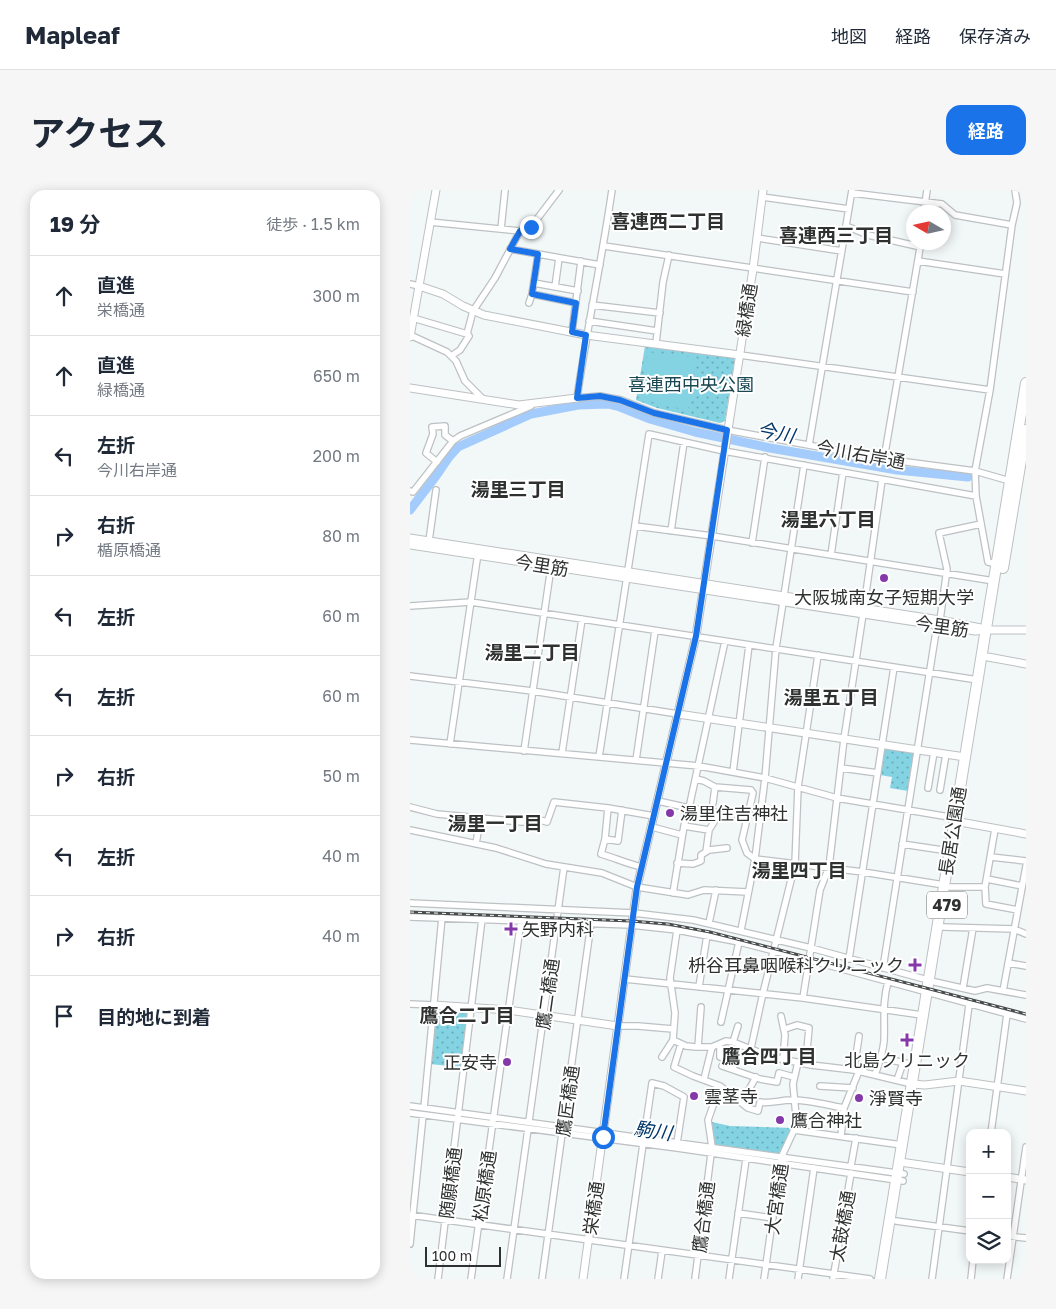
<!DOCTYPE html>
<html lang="ja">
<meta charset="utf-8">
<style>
body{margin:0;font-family:"Golos Text","Noto Sans JP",sans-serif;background:#f6f6f7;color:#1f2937}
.controls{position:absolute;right:15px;bottom:15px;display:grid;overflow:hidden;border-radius:10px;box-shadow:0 2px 12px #0003}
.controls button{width:45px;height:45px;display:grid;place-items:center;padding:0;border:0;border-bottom:1px solid #e0e1e3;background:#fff;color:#1f2937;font:25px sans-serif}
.compass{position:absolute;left:496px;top:15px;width:45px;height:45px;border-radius:50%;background:#fff;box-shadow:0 2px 12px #0003;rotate:279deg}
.scale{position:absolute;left:15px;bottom:12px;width:76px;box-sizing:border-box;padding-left:5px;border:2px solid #2f3131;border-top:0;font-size:14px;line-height:18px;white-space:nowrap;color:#2f3131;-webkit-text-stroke:4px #fff;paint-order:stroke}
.stop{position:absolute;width:15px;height:15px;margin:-11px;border:4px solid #1a73e8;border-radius:50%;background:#fff}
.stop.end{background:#1a73e8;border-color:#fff;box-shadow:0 1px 5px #0008}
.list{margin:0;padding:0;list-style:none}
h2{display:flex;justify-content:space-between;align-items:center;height:65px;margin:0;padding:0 20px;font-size:21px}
h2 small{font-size:16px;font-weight:400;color:#747a83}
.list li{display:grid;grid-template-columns:32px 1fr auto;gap:15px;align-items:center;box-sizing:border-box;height:80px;padding:0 20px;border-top:1px solid #e0e1e3}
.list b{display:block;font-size:19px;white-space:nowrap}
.list p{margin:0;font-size:16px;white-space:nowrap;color:#747a83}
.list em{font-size:16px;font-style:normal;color:#747a83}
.icon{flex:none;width:28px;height:28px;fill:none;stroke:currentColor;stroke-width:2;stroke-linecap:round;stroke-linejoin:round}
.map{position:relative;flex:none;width:616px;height:1089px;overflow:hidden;border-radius:15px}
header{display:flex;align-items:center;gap:30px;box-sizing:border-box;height:70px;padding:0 25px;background:#fff;border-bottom:1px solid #e0e1e3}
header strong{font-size:24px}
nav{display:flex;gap:28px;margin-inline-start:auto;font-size:18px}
.intro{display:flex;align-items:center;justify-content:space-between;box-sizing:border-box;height:120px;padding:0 30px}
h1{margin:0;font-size:35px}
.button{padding:12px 22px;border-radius:15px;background:#1a73e8;color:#fff;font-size:18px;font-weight:700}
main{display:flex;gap:30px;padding:0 30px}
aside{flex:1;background:#fff;border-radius:15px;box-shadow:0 2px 12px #0003}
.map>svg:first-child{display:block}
</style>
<header>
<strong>Mapleaf</strong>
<nav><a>地図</a><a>経路</a><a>保存済み</a></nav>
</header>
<div class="intro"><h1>アクセス</h1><a class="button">経路</a></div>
<main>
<aside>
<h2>19 分<small>徒歩 · 1.5 km</small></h2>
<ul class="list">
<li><svg class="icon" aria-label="ahead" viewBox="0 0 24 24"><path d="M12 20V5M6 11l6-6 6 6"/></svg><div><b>直進</b><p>栄橋通</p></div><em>300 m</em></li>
<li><svg class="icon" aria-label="ahead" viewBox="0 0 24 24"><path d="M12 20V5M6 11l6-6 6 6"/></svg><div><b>直進</b><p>緑橋通</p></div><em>650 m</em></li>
<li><svg class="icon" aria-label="left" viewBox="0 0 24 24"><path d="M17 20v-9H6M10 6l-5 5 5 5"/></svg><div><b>左折</b><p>今川右岸通</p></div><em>200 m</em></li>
<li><svg class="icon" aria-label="right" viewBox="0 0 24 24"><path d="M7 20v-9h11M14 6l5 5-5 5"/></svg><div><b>右折</b><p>楯原橋通</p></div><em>80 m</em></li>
<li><svg class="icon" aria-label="left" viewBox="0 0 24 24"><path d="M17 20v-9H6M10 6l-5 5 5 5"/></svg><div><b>左折</b></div><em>60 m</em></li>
<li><svg class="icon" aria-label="left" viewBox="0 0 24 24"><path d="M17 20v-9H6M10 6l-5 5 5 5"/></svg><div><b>左折</b></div><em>60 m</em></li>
<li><svg class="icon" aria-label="right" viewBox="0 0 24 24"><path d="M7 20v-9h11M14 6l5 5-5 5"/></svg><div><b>右折</b></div><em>50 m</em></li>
<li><svg class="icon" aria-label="left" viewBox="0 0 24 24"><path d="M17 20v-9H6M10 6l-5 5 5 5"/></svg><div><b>左折</b></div><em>40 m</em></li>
<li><svg class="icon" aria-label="right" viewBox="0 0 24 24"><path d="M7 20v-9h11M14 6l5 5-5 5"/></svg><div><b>右折</b></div><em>40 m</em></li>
<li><svg class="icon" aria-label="arrive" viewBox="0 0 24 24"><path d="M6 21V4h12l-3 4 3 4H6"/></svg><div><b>目的地に到着</b></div></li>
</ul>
</aside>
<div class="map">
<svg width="616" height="1089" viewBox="0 0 616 1089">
<defs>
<pattern id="grass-dots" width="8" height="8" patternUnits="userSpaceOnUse" patternTransform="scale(1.25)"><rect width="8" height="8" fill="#84d3e3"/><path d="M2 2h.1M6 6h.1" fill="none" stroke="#6cacb9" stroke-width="1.8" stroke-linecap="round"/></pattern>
</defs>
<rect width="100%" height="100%" fill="#f2f7f8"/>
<path fill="url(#grass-dots)" d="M235 156 325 167 315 231 310 233 247 218 226 210Z
M477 558 502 562 504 564 498 601 480 598 482 587 470 585 474 560Z
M28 819 56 821 58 825 52 875 49 877 20 874 26 821Z
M302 932 320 936 382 938 370 964 368 965 305 956 303 953Z"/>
<path fill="#84d3e3" d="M238 162 286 168 278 220 245 213 230 206Z"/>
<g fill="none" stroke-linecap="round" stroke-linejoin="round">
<path stroke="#a3ccfc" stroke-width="1" d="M89 931 112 934
M416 976 481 986"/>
<path stroke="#a3ccfc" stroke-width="9" d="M0 320 26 286 39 267 48 257 121 224 168 215 198 214 210 217 240 229 285 242 360 258 487 280 558 287"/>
<defs>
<path id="minor" d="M202 0C192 69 177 138 167 208L190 206 211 210 244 223 317 240 474 269 565 281 600 291
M442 3 532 14 545 25 602 35
M352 7 439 19
M514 22 517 0
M20 32 110 41 121 37 149 0
M436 36 458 45 511 57
M91 39 95 0
M347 48 432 61
M194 56 503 102
M100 59 190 75
M508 71 595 84
M124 93 168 101
M0 94 9 96
M145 97 149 68
M122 104 166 113
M119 113 122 104 128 64
M182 115 250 123
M3 128 57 144
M179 131 247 141
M162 142 171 71
M0 145 37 162 46 171 55 191 73 209
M246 153 253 92 259 65
M330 165 580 200
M41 166 50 160 59 146 57 144 63 121 85 88 110 41
M399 255 442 0
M474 269 511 52
M27 272 16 263 23 244 22 237 35 236V245L43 251
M0 301 3 302 7 297 43 251 50 246 121 216
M225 336 302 346 584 391
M261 341 274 252
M19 351 26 300
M342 353 355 267
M421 365 433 282
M587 374 578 372 566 306 565 281 580 200 602 35 607 13 605 0
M0 416 61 412 568 490
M454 417 472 290
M530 430 537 379 529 343 571 334
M315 451 279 618 321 624H339
M0 486 122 501 268 524
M0 550 289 576 355 588 427 608 545 628
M40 554 68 363
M114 561 141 377
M152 563 172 429
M189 567 239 244 314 261 566 306
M226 570 245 441
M431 578 468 583
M323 582 339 455
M286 589 294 591 305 597 341 600 343 603 332 650 337 663 345 669 453 682 534 695
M518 598 524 562
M530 600 536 564
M248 611 279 618 274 636
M303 613 305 597
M0 617 27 624 112 632H120L123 628 137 632 144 612 198 618 244 626
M198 618 195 649 191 664C205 668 218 674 232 677
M242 637 272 645
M0 640 86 658 136 674 192 683 227 697 278 705 294 700 338 702
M195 649 208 651 212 620
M66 654 70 629
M492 654 539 661
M296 662 299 640 304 632 306 623
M581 667 616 671
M267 673 283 674 291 671V665L299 660 317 658
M577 689 612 696
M540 697H575L585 639
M575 697 576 714 608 720
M263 703 274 636 299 640
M0 713 224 723 283 730 401 758 525 792 565 801 577 798 616 805
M0 727 221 735 267 740 329 752 399 770 616 829
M299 733 306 700
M533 737 604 739 616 744
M331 740 345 669 355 588 366 458 394 275
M439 769 484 477
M598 773 616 776
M473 778 527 435
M215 789 393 808 512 825
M289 797 297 745
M553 798 563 738
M593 801 616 676
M393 808 410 700 419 677 434 549 453 424
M0 814 24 815
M371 826 375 845 373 870
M311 832 329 752
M208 836H228L263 839
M375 839 387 835 399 838 397 860V874
M263 850 276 856 286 857H302L316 851 323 852 361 867 401 875 444 880 502 894
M323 852 328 836
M271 854 264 877 283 886 310 896 338 918 348 921 350 912C361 914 370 910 382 910 399 910 417 915 434 918L431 946
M310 854V867L325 870 323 879
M288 857 291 817
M341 858 353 803 385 674 388 597 408 465
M252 867 263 850 265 823 260 788 267 740
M471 868 505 875
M312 876 350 889 367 892 369 883 384 887
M444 880 449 846
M465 885C469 874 473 862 474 851 475 831 472 812 478 792
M294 889 302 857
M487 890 493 873
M410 896 443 898
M332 912 346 887
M0 916 494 984
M14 918 32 727
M434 918 449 881
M0 923 267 958 493 991
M119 931 154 677
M384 940 492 955
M581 943 597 824
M234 948 242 893 254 896 274 907 267 953
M302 957 298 930 310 896
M441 976 446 948
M328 1023 363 1028
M0 1025 460 1089
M486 1031 560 1041
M597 1046 616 1048
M0 1054 13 925
M28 1089 72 729
M61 1089 111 730
M97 1089 118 939
M132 1089 181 733
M214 1089 233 954
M248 1089 252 1061
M285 1089 301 964
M319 1089 336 969
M354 1089 371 968 384 940 386 926 383 894 388 872
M388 1089 404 978
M423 1089 441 983
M522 1089 559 815
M561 1089 563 1070
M597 1089 616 957"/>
<path id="tertiary" d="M9 96 33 104 53 116 74 125 176 145 330 165
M0 147 26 0
M0 198 109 215 167 208
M0 348 530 430 576 439
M0 355 565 441 576 440H616
M578 467 616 474
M268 524 555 567
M545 628 550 632 616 644
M24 815 98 820 208 836
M502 894 515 895 549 891 616 901
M490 972 560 982
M597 987 616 990
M173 1089 227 697 286 446 343 79 353 0"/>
<path id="trunk" d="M593 378 616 240
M470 1089 616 193"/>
</defs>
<use href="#minor" stroke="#bdc1c3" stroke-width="8"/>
<use href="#tertiary" stroke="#bdc1c3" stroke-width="9"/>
<use href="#trunk" stroke="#bdc1c3" stroke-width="12"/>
<use href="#minor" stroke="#fff" stroke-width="5.5"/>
<use href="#tertiary" stroke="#fff" stroke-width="7"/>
<use href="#trunk" stroke="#fff" stroke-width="10"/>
<defs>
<path id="rail" d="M0 722 221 731 258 734 300 742 616 824"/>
</defs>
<use href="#rail" stroke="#494c4c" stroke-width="3"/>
<use href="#rail" stroke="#fff" stroke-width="1" stroke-dasharray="4" stroke-linecap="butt"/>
</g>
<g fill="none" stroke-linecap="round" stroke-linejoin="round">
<path stroke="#1a73e8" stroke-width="6" d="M121 37 110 41 100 59 128 64 122 104 166 113 162 142 176 145 167 208 190 206 210 210 244 223 317 240 286 446 227 697 193 947"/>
</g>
<g fill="#8538a9" stroke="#fff" stroke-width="2">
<circle cx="474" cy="388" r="5"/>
<circle cx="260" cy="623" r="5"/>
<path d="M98.5 731.5h5v5h5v5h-5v5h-5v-5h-5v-5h5z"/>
<path d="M502.5 767.5h5v5h5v5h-5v5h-5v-5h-5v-5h5z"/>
<path d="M494.5 842.5h5v5h5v5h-5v5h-5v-5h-5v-5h5z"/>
<circle cx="97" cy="872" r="5"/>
<circle cx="284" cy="906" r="5"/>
<circle cx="449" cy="908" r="5"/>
<circle cx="370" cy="930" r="5"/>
</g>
<g text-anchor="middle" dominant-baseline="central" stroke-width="4" stroke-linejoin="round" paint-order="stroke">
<rect fill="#fff" stroke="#6d6f6f" stroke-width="1" x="517" y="701.5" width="40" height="27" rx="4"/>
<g font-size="16" font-weight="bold" fill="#2f3131">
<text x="537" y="715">479</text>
</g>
<g font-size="18" fill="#2f3131" stroke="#fff">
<text transform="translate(336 120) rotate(-81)">緑橋通</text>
<text transform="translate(451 264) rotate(10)">今川右岸通</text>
<text transform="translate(132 375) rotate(9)">今里筋</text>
<text transform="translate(532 436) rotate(8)">今里筋</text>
<text transform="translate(542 641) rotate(-81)">長居公園通</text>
<text transform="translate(137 804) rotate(-82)">鷹二橋通</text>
<text transform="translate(157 911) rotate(-82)">鷹匠橋通</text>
<text transform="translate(40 993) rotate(-83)">随願橋通</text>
<text transform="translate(74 996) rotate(-82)">松原橋通</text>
<text transform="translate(366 1009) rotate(-82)">大宮橋通</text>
<text transform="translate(183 1018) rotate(-82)">栄橋通</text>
<text transform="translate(293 1027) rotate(-83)">鷹合橋通</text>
<text transform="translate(432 1036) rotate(-80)">太鼓橋通</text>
</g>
<g font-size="18" fill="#184751" stroke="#fff">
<text x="281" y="194">喜連西中央公園</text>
</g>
<g font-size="18" fill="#2f3131" stroke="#fff" text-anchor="start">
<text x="474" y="407" text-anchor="middle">大阪城南女子短期大学</text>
<text x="270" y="623">湯里住吉神社</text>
<text x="112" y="739">矢野内科</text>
<text x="494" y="775" text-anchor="end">枡谷耳鼻咽喉科クリニック</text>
<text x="497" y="870" text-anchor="middle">北島クリニック</text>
<text x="87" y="872" text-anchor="end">正安寺</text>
<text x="294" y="906">雲茎寺</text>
<text x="459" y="908">淨賢寺</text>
<text x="380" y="930">鷹合神社</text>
</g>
<g font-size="19" font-weight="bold" fill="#2f3131" stroke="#fff">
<text x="258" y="30">喜連西二丁目</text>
<text x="426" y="44">喜連西三丁目</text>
<text x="108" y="298">湯里三丁目</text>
<text x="418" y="328">湯里六丁目</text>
<text x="122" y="461">湯里二丁目</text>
<text x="421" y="506">湯里五丁目</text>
<text x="85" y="632">湯里一丁目</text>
<text x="389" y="679">湯里四丁目</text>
<text x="57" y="824">鷹合二丁目</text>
<text x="359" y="865">鷹合四丁目</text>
</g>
<g font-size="19" font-style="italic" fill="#00366a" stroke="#fff">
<text transform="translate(366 242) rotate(11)">今川</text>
<text transform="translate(243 940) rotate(8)">駒川</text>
</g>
</g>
</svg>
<div class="controls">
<button>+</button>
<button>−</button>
<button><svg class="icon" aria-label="layers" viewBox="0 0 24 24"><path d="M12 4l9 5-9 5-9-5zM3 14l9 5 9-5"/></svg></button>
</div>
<svg class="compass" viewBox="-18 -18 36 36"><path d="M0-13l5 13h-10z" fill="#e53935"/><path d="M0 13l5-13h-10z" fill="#747a83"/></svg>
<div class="scale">100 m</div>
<div class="stop" style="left:193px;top:947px"></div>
<div class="stop end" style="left:121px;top:37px"></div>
</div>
</main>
